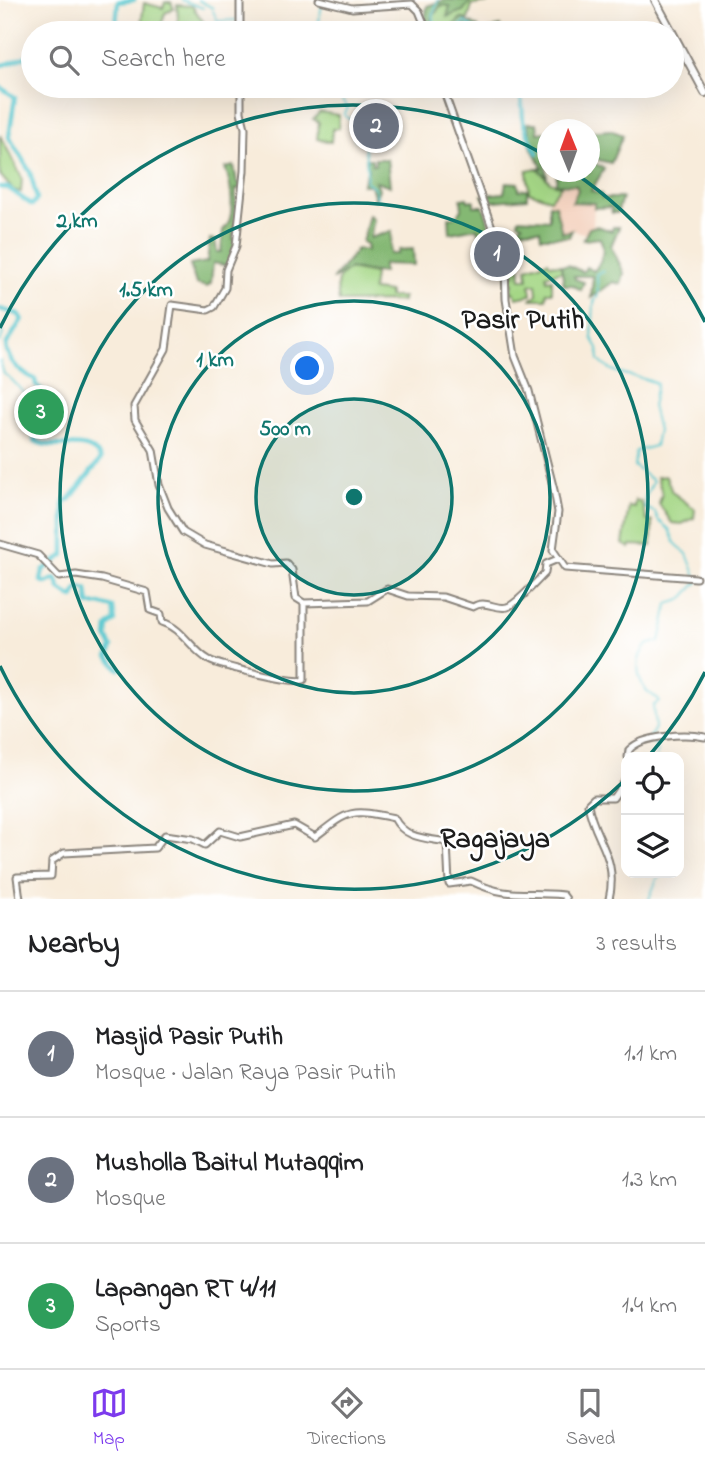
<!DOCTYPE html>
<meta charset="utf-8">
<style>
body{margin:0;font-family:"Indie Flower",sans-serif;background:#f6f6f6;color:#202124}
.controls{position:absolute;right:21px;bottom:21px;display:grid;overflow:hidden;border-radius:14px;box-shadow:0 7px 28px #0002}
.controls button{width:63px;height:63px;display:grid;place-items:center;padding:0;border:0;border-bottom:2px solid #e0e0e0;background:#fff;color:#202124;font:35px sans-serif}
.compass{position:absolute;left:537px;top:119px;width:63px;height:63px;border-radius:50%;background:#fff;box-shadow:0 7px 28px #0002;rotate:359deg}
.you{position:absolute;left:308px;top:369px;width:24px;height:24px;margin:-18px;border:5px solid #fff;border-radius:50%;background:#1a73e8;box-shadow:0 0 0 10px #1a73e833}
.badge{display:grid;place-items:center;width:46px;height:46px;border-radius:50%;background:#7c3aed;color:#fff;font-size:23px;font-weight:700}
.pin{position:absolute;translate:-50% -50%;border:4px solid #fff;box-shadow:0 2px 7px #0006}
.list{margin:0;padding:0;list-style:none}
h2{display:flex;justify-content:space-between;align-items:center;height:91px;margin:0;padding:0 28px;font-size:30px}
h2 small{font-size:23px;font-weight:400;color:#757577}
.list li{display:grid;grid-template-columns:46px 1fr auto;gap:21px;align-items:center;box-sizing:border-box;height:126px;padding:0 28px;border-top:2px solid #e0e0e0}
.list b{display:block;font-size:26px;white-space:nowrap}
.list p{margin:0;font-size:23px;white-space:nowrap;color:#757577}
.list em{font-size:23px;font-style:normal;color:#757577}
.icon{flex:none;width:38px;height:38px;fill:none;stroke:currentColor;stroke-width:2;stroke-linecap:round;stroke-linejoin:round}
.map{position:relative;flex:none;width:705px;height:899px;overflow:hidden}
.search{position:absolute;background:#fff;box-shadow:0 7px 28px #0002;left:21px;right:21px;top:21px;height:77px;display:flex;align-items:center;gap:18px;box-sizing:border-box;padding:0 24px;border-radius:38px;color:#757577;font-size:26px}
.sheet{height:469px;background:#fff}
nav{display:flex;justify-content:space-around;align-items:center;box-sizing:border-box;height:98px;border-top:2px solid #e0e0e0;background:#fff;font-size:19px;color:#757577}
nav a{display:grid;justify-items:center;gap:4px}
nav .on{color:#7c3aed}
.map>svg:first-child{display:block}
</style>
<div class="map">
<svg width="705" height="899" viewBox="0 0 705 899">
<rect width="100%" height="100%" fill="#fff"/>
<filter id="ink" filterUnits="userSpaceOnUse"><feTurbulence type="fractalNoise" baseFrequency=".0143" numOctaves="2"/><feDisplacementMap in="SourceGraphic" scale="14" xChannelSelector="R" yChannelSelector="G"/><feConvolveMatrix kernelMatrix="1 2 1 2 8 2 1 2 1" color-interpolation-filters="sRGB"/></filter>
<filter id="wash" filterUnits="userSpaceOnUse"><feTurbulence type="fractalNoise" baseFrequency=".00686" numOctaves="4" result="noise"/><feDisplacementMap in="SourceGraphic" scale="28" xChannelSelector="R" yChannelSelector="G"/><feGaussianBlur stdDeviation="1.57" result="paint"/><feColorMatrix in="noise" values="0 0 0 0 0 0 0 0 0 0 0 0 0 0 0 0 0 1.4 0 .05"/><feComposite in="paint" operator="in"/></filter>
<g filter="url(#wash)">
<rect width="100%" height="100%" fill="#f8ecdb"/>
<path fill="#f4d3c0" d="M576 185 578 190 574 197 577 204 594 203 593 227 586 234 572 230 562 233 555 205 549 204 550 199 561 186Z"/>
<path fill="#a5d786" stroke="#607a51" stroke-width="2" d="M471 0H487V3L472 5 468 20 461 18 447 32 435 30 431 20 436 8 446 4 463 11Z
M165 2H171L174 9 165 13 159 33H140L144 3 163 8Z
M177 5 192 6 205 24H215L216 33H179Z
M320 112 339 115V128L332 129 331 142 317 139 319 122 313 119Z
M0 135 22 178 21 192 13 190 0 175Z
M537 168 550 182 561 186 550 199 529 192 527 170Z
M548 261 550 264 561 265 562 271 546 275 547 280 552 279V292H547L546 299H532L537 294 536 284 530 285 531 295 516 298 515 293H511L513 283 506 284 507 275 514 274 513 270 520 266 521 279H528L527 268Z
M349 269 374 274 372 290 389 292V297H403L402 301 339 302C337 284 333 281 349 269Z
M666 476 672 492 695 509 694 518 682 524 672 523 659 504 662 493 657 477Z
M635 500 641 502 647 521H652V546L631 545 630 548 623 544 629 506 634 507Z"/>
<path fill="#84b873" stroke="#506a48" stroke-width="2" d="M445 0H471L463 11 447 17 450 6 441 5 431 20 435 30 447 32 461 18 478 27 481 33 500 26 502 33H476L463 24 454 33H429L425 20 427 6Z
M527 123H537L538 133 547 132V147H543L547 177 537 168H542C540 160 533 154 531 145 527 135 533 135 527 123Z
M610 130 623 135 611 163 598 160 597 156 590 158V132Z
M366 159H372V165H375V159H387L390 186 376 181 379 189 375 199 371 185H362L368 170Z
M590 160 604 169 591 191 601 194 602 198H622L617 213H612L611 207 594 208V203L572 202 578 190 576 185 556 184 557 172H590Z
M234 166 237 183H242V188L236 189V206L240 207 233 239 237 240 228 266 213 263 211 283 207 287 196 284 190 265 207 262 210 239 215 240 217 252H221L223 230C237 219 231 183 225 168Z
M506 182 518 183 519 190 527 189V198L485 202 482 195 504 193Z
M467 198 468 201 474 200V206H483L494 237 480 239 477 228 450 233 449 217H456L462 209 461 199Z
M549 204 555 205 562 233 572 230 569 237H541L540 230 517 229 522 224 518 222 519 218 549 220Z
M369 215 374 219 370 238 392 231 390 254H398L399 250 413 249 414 265 383 264V273L349 269 332 280 357 249 367 251 366 244 362 242Z
M596 226 612 231 613 227H619L611 246 624 273 621 284 613 282 591 298 593 276H574L575 279 584 282 581 290 572 285H564L561 265H568L583 272 586 267 594 271C602 261 606 250 600 238L583 240 589 228Z"/>
<g fill="none" stroke-linecap="round" stroke-linejoin="round">
<path stroke="#5ac8cf" stroke-width="2" d="M182 0 203 8
M198 0 213 8
M213 11 218 21 236 20
M213 24 215 33
M321 33 318 27 322 4
M437 33 433 14 438 0
M450 33 466 22 479 33
M493 33 497 29 501 33
M338 86 341 99 348 108 344 115 353 122 355 139 364 141C365 154 369 167 366 181L375 188 377 198
M604 271 597 274 598 295 594 302 592 338 598 348 599 360C613 378 638 373 657 384L652 406 658 430 655 446 636 451 634 466 653 481 645 498V508L655 512 658 520 669 529 675 543 687 554 698 582 681 600 668 604 660 641 647 645C635 658 636 676 646 690 649 695 656 695 659 701L653 706 655 728 650 737 658 751 656 757
M0 327 3 334 0 342
M0 361 4 374C13 379 14 382 20 389 28 399 41 398 39 414 37 425 32 430 33 441 51 453 72 441 90 449
M649 899 657 879 664 873"/>
<path stroke="#5ac8cf" stroke-width="4.5" d="M101 33 116 25 118 2 134 0
M0 65C12 65 20 56 33 55
M509 86C524 92 522 106 523 121 524 126 534 148 537 153
M0 87 15 97 9 137 30 172 37 199 32 205 8 188 0 187
M0 309 18 314 22 319 6 345C7 360 21 374 35 379L36 385 52 399 36 441C57 452 88 435 101 459L70 499 64 502V555L43 570 41 581 46 583 56 578 60 589 73 598 78 588 87 589 89 605 100 604 113 608 115 621 108 626 107 637 112 647 108 657 119 669"/>
</g>
</g>
<g filter="url(#ink)">
<g fill="none" stroke-linecap="round" stroke-linejoin="round">
<defs>
<path id="tertiary" d="M240 0V33
M319 0 352 8 412 4 419 11 428 33
M241 86V112L245 128 244 171 236 246 226 270 225 288 214 307 208 310 172 305 166 349 134 406 135 420 153 450 159 485 168 508 183 532 205 545 273 564 286 563 292 570 296 598 304 603
M442 86 505 264 506 299 515 356 529 391 554 490 558 512 553 550 565 568 696 578
M0 544 38 555 59 577 76 575 102 579 147 592 150 610 161 614 162 622C183 628 191 650 209 660 220 666 295 684 304 680V603
M304 603 368 601 387 589 408 596 443 597 473 607C485 599 495 610 507 607 516 605 537 581 545 573L546 564 558 559
M628 757 629 750C642 735 686 733 705 737
M20 899 17 877 51 876 52 861 64 853 155 848 165 835 193 839 205 845 220 831 240 837 294 825 315 837C348 811 350 808 394 818 405 839 425 838 447 842L449 884 471 881C508 899 524 891 563 895L566 899
M609 899C619 856 594 841 588 804L594 798H613L626 779"/>
<path id="secondary" d="M655 0 705 93"/>
</defs>
<use href="#tertiary" stroke="#8a847c" stroke-width="9"/>
<use href="#secondary" stroke="#8a847c" stroke-width="10"/>
<use href="#tertiary" stroke="#fff" stroke-width="5"/>
<use href="#secondary" stroke="#fff" stroke-width="6"/>
</g>
</g>
<circle cx="354" cy="497" r="98" fill="#0f766e" fill-opacity=".12"/>
<g fill="none" stroke="#0f766e" stroke-width="3.5">
<circle cx="354" cy="497" r="98"/>
<circle cx="354" cy="497" r="196"/>
<circle cx="354" cy="497" r="294"/>
<path d="M705 672A392 392 0 0 1 648 757M624 781A392 392 0 0 1 0 666M0 328A392 392 0 0 1 547 156M573 172A392 392 0 0 1 705 322"/>
</g>
<g text-anchor="middle" dominant-baseline="central" stroke-width="5" stroke-linejoin="round" paint-order="stroke">
<g font-size="28" font-weight="bold" fill="#1c1c1c" stroke="#fff">
<text x="523" y="321">Pasir Putih</text>
<text x="495" y="840">Ragajaya</text>
</g>
</g>
<circle cx="354" cy="497" r="10" fill="#0f766e" stroke="#fff" stroke-width="3.5"/>
<g font-size="21" text-anchor="middle" font-weight="bold" fill="#0f766e" stroke="#fff" stroke-width="5" stroke-linejoin="round" paint-order="stroke">
<text x="77" y="227">2 km</text>
<text x="146" y="296">1.5 km</text>
<text x="215" y="366">1 km</text>
<text x="285" y="435">500 m</text>
</g>
</svg>
<div class="controls">
<button><svg class="icon" aria-label="locate" viewBox="0 0 24 24"><circle cx="12" cy="12" r="6"/><path d="M12 2v4M12 18v4M2 12h4M18 12h4"/></svg></button>
<button><svg class="icon" aria-label="layers" viewBox="0 0 24 24"><path d="M12 4l9 5-9 5-9-5zM3 14l9 5 9-5"/></svg></button>
</div>
<svg class="compass" viewBox="-18 -18 36 36"><path d="M0-13l5 13h-10z" fill="#e53935"/><path d="M0 13l5-13h-10z" fill="#757577"/></svg>
<div class="you"></div>
<div class="pin badge" style="left:497px;top:254px;background:#6b7280">1</div>
<div class="pin badge" style="left:376px;top:126px;background:#6b7280">2</div>
<div class="pin badge" style="left:41px;top:412px;background:#2e9e5b">3</div>
<div class="search"><svg class="icon" aria-label="search" viewBox="0 0 24 24"><circle cx="10" cy="10" r="6"/><path d="M15 15l6 6"/></svg>Search here</div>
</div>
<section class="sheet">
<h2>Nearby<small>3 results</small></h2>
<ul class="list">
<li><span class="badge" style="background:#6b7280">1</span><div><b>Masjid Pasir Putih</b><p>Mosque · Jalan Raya Pasir Putih</p></div><em>1.1 km</em></li>
<li><span class="badge" style="background:#6b7280">2</span><div><b>Musholla Baitul Mutaqqim</b><p>Mosque</p></div><em>1.3 km</em></li>
<li><span class="badge" style="background:#2e9e5b">3</span><div><b>Lapangan RT 4/11</b><p>Sports</p></div><em>1.4 km</em></li>
</ul>
</section>
<nav>
<a class="on"><svg class="icon" aria-label="map" viewBox="0 0 24 24"><path d="M3 6l6-2 6 2 6-2v14l-6 2-6-2-6 2zM9 4v14M15 6v14"/></svg>Map</a>
<a><svg class="icon" aria-label="directions" viewBox="0 0 24 24"><path d="M12 3l9 9-9 9-9-9zM9 14v-3h6M13 9l2 2-2 2"/></svg>Directions</a>
<a><svg class="icon" aria-label="saved" viewBox="0 0 24 24"><path d="M7 4h10v16l-5-4-5 4z"/></svg>Saved</a>
</nav>
